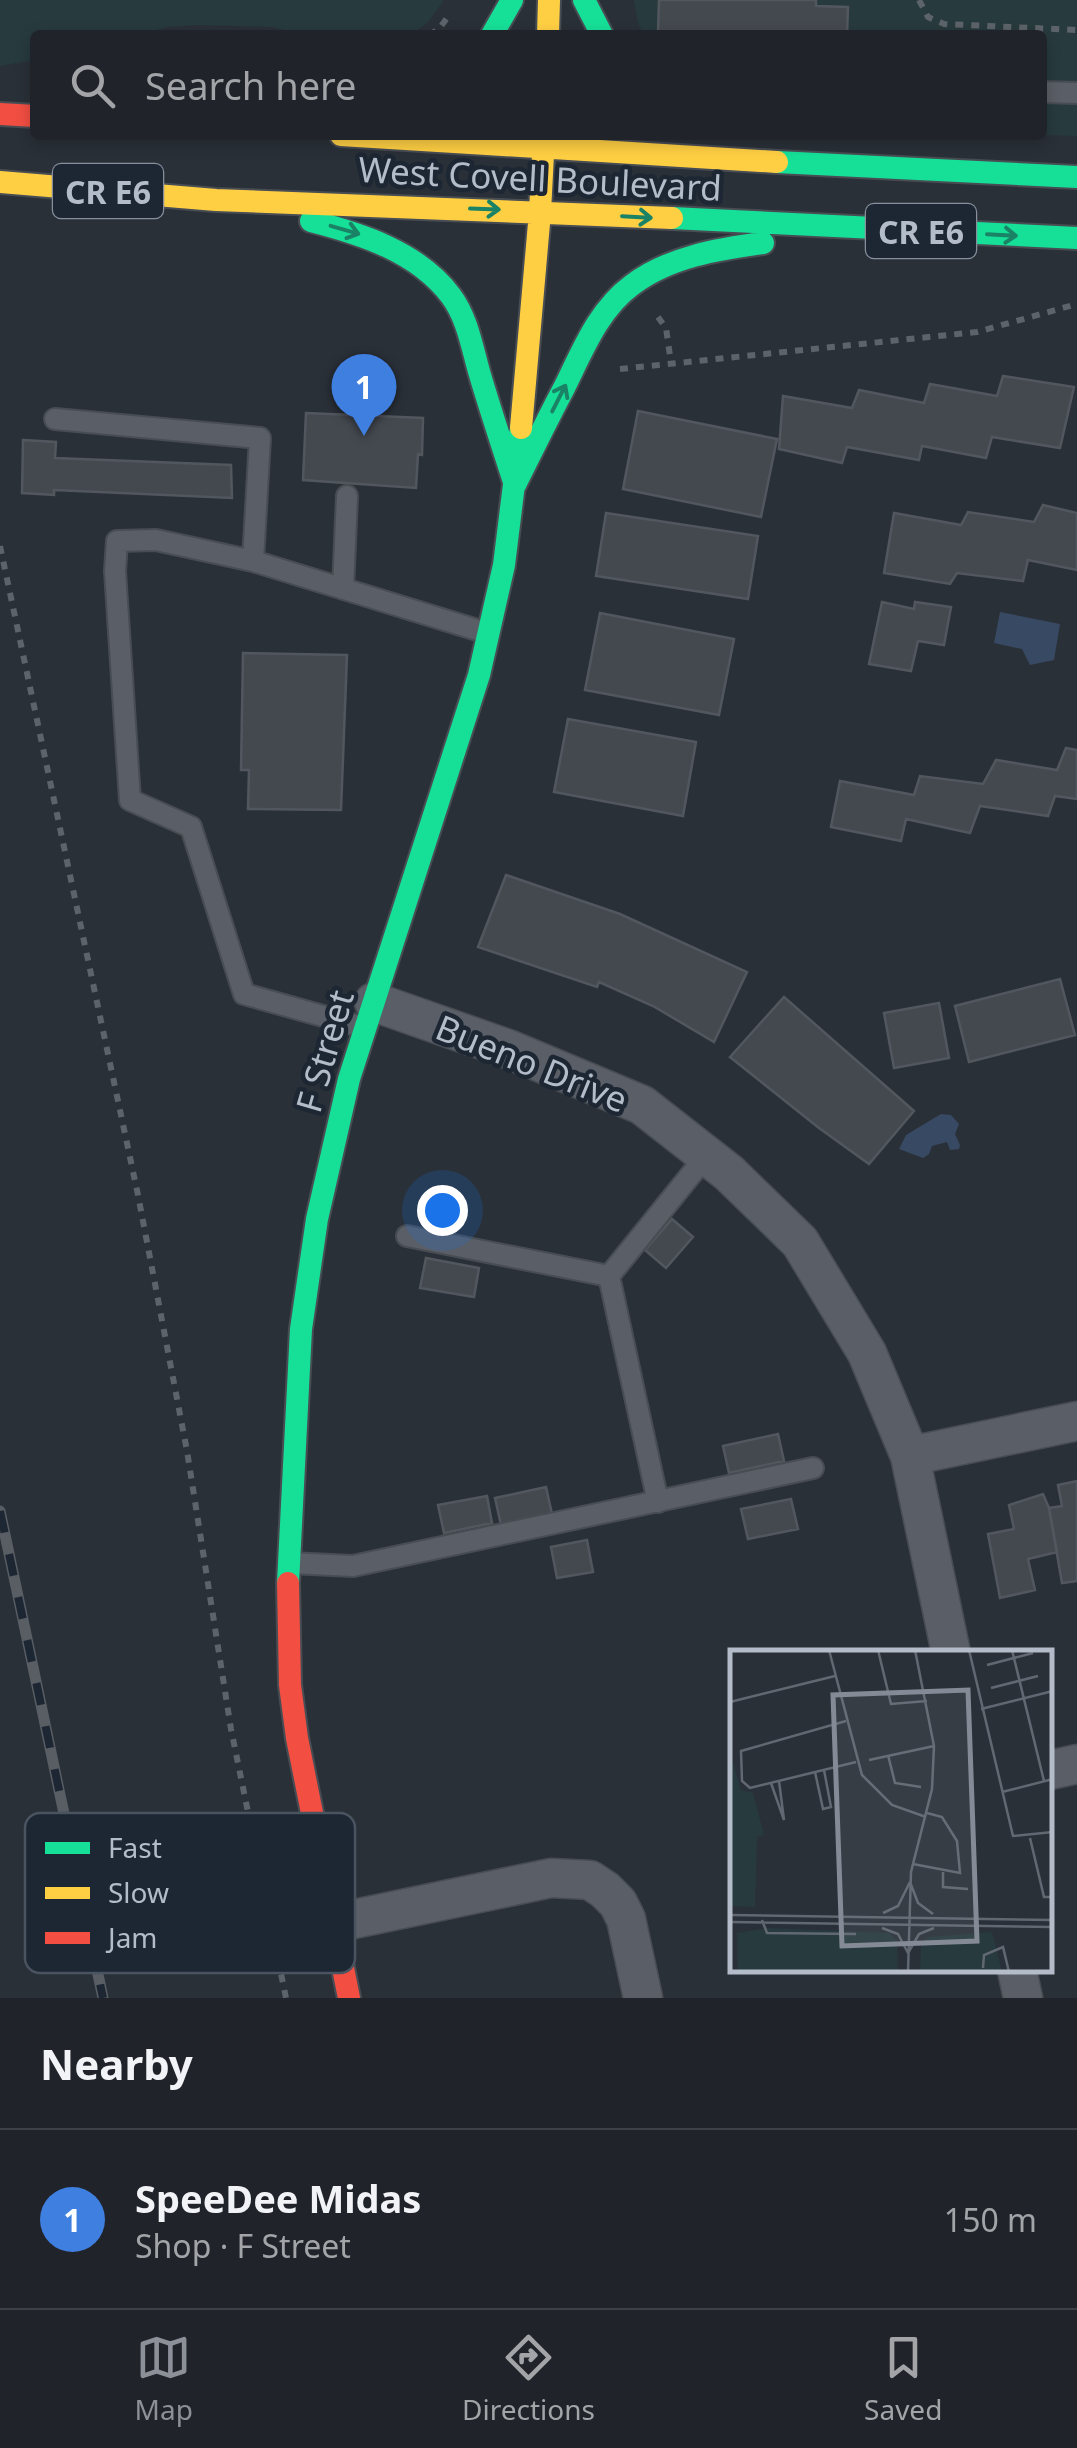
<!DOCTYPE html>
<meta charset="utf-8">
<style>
body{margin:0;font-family:"Noto Sans",sans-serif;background:#2d3036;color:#f1f3f6}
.you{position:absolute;left:442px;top:1210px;width:35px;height:35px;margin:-25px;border:8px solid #fff;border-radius:50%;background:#1a73e8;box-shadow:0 0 0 15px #1a73e833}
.badge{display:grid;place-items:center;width:65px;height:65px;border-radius:50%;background:#8c9099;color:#fff;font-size:32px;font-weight:700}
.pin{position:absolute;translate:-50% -82px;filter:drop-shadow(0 2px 5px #0008)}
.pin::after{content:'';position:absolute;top:52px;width:35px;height:30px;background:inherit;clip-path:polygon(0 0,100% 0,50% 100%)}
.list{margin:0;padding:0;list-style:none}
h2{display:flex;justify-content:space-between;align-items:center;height:130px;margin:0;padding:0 40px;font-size:42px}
h2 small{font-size:32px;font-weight:400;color:#a2a4a8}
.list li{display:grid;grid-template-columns:65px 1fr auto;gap:30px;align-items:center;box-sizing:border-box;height:180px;padding:0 40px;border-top:2px solid #3d4147}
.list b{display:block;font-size:38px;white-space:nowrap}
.list p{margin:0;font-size:32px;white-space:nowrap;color:#a2a4a8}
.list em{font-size:32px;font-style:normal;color:#a2a4a8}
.icon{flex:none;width:55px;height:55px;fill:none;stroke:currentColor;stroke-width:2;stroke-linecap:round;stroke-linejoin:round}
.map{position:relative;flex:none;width:1077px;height:1998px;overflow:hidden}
.search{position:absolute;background:#20242a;box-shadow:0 5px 15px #0003;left:30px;right:30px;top:30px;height:110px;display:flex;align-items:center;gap:25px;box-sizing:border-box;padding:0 35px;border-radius:10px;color:#a2a4a8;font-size:38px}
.sheet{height:310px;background:#20242a}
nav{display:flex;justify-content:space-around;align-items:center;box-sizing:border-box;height:140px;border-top:2px solid #3d4147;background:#20242a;font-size:28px;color:#a2a4a8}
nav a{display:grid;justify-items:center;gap:5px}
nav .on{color:#8c9099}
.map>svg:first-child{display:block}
</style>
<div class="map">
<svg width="1077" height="1998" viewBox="0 0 1077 1998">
<rect width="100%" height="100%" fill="#2a3038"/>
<path fill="#273a3e" d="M0 0H444L428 22 411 35H308L271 27 196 25 169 27 134 35H35V60L0 66Z
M634 0H1077V136L1042 135V35H644L638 23Z"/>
<path fill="#384963" d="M1000 612 1060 624 1054 660 1030 665 1022 649 994 643Z
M941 1114 951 1115 959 1124 955 1134 960 1145 959 1149 950 1150 947 1142 932 1146 929 1154 923 1158 899 1149 906 1135Z"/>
<path fill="#444950" stroke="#52575f" stroke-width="2.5" d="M659 0H816V6L848 7 847 35H710L658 33Z
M1003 376 1074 387 1060 448 992 437 986 458 922 446 919 460 847 447 842 463 779 449 783 396 852 408 859 390 924 403 930 384 997 396Z
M638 411 777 439 761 517 623 489Z
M306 413 423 418 422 455 418 454 416 488 303 480Z
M23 440 56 442 55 458 231 465 232 498 54 490V495L22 493Z
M1043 505 1077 513V570L1028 560 1023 581 957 573 950 584 884 573 894 513 961 525 968 512 1034 522Z
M606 513 758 536 748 599 596 576Z
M882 602 914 609 915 602 951 607 944 645 918 641 911 671 869 664Z
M600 613 734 639 719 715 585 690Z
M243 653 347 655 341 810 248 809 249 770H241Z
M568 719 696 742 683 816 554 792Z
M1066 748 1077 750V799L1055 796 1048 816 980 806 970 833 906 819 901 841 831 827 840 781 914 795 920 776 983 784 996 760 1057 770Z
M506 875 620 914 747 972 714 1042 653 1006 599 982 597 987 478 947Z
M1060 979 1075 1035 969 1062 955 1006Z
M784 997 914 1111 869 1164 819 1128 730 1057Z
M939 1003 949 1058 894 1068 884 1013Z
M672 1219 693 1237 666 1268 645 1250Z
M426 1258 479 1268 474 1297 420 1288Z
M778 1434 784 1461 729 1473 723 1446Z
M1077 1481V1581L1062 1583 1049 1508 1062 1506 1058 1485Z
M546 1487 552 1514 501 1525 495 1498Z
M1043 1494 1049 1508 1057 1552 1028 1559 1035 1590 1000 1598 988 1534 1014 1529 1009 1505Z
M487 1496 492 1523 444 1533 438 1505Z
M791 1499 798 1529 748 1539 741 1509Z
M587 1540 593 1572 557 1578 551 1547Z"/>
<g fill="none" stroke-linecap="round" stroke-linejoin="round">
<defs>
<path id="lane" d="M1042 92 1077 93
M55 419 260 438 253 561
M343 589 347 496
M366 1028 244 994 191 827 130 800 115 571 117 541 156 540 253 561 487 633
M407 1236 609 1276 658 1502
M609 1276 706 1156
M290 1563 353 1566 813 1468"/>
<path id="street" d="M374 1002 508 1049 642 1105 729 1173 800 1242 867 1353 910 1456 951 1653
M910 1456 1077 1421
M1050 1770 1077 1764
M335 1923 551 1878 590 1880 605 1890 618 1903 626 1919 643 1998
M1017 1970 1023 1998"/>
<path id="fast" d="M584 0 602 35
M492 35 512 0
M777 162 1077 177
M672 218 1077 238
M311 221C362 234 418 252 451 296 468 319 472 348 480 375 491 412 503 448 515 485
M515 485C531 453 547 420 564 388 582 352 598 310 632 285 669 257 718 249 763 243
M288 1583 301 1329 317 1219 349 1079 479 675 504 565 521 428"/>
<path id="slow" d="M548 35 549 0
M341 135 777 162
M0 182 216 200 672 218
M521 428 540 212 544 135"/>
<path id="jam" d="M0 114 35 116
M288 1583 290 1685 297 1738 349 1998"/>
</defs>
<use href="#lane" stroke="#484c53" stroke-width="24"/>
<use href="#street" stroke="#484c53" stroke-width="41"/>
<use href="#fast" stroke="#484c53" stroke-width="26"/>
<use href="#slow" stroke="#484c53" stroke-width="26"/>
<use href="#jam" stroke="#484c53" stroke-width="26"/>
<path stroke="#5d636a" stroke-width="6" stroke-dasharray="8 8" stroke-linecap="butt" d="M919 0 928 17 944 24 1077 30
M429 35 439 29 450 14
M658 317 666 328 671 363
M620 369 977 332 1077 304
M0 546 138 1195 187 1451 231 1729 286 1998"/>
<use href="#lane" stroke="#5a5e66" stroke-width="20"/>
<use href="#street" stroke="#5a5e66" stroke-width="38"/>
<use href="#fast" stroke="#16e098" stroke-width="22"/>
<use href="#slow" stroke="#ffcf43" stroke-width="22"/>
<use href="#jam" stroke="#f24e42" stroke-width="22"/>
<defs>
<path id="rail" d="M0 1511 103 1998"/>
</defs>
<use href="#rail" stroke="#595d64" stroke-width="11"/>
<use href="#rail" stroke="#1d2633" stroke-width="8" stroke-dasharray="22" stroke-linecap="butt"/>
</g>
<defs><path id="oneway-shaft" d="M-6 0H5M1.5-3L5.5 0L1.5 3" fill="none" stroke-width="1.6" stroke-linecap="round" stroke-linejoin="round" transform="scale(2.5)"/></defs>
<g stroke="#1a8366">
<use href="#oneway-shaft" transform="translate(485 209) rotate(2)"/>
<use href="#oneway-shaft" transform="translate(637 217) rotate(3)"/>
<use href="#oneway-shaft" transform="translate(345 230) rotate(16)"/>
<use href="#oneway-shaft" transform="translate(1002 235) rotate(3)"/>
<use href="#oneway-shaft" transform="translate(559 398) rotate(-63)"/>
</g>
<g text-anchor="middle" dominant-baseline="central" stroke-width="9" stroke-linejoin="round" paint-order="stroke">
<g fill="#1d2633" stroke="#878f9c" stroke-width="2.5">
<rect x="53" y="164" width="110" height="54" rx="8"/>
<rect x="866" y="204" width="110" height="54" rx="8"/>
</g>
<g font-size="32" font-weight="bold" fill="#b4bcc9">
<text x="108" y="191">CR E6</text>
<text x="921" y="231">CR E6</text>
</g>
<g font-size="35" fill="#b4bcc9" stroke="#1d2633">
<text transform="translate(540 178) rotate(3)">West Covell Boulevard</text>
<text transform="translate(324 1051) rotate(-74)">F Street</text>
<text transform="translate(532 1063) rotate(22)">Bueno Drive</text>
</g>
</g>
<g transform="translate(730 1650)">
<rect width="322" height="322" fill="#2a3038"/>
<path d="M0 102 11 140 23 143 34 185 27 187 25 257 0 256ZM38 278 159 283 167 291 168 322H8L7 283ZM262 282 272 322H190L191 295 198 287Z" fill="#273a3e"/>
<path fill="none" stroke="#616872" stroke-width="2.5" d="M99 0 132 125 162 155 196 167M148 0 161 54 197 51M239 0 283 186 323 182M282 0 314 131M257 15 303 3M261 38 308 26M0 52 105 26M251 59 323 41M116 71 11 101 12 131 20 138 126 112M158 105 165 133 191 137M139 110 204 96M85 122 93 159 101 157 94 120M41 133 54 170 49 131M272 142 323 129M300 188 314 247H323M183 214 230 223 227 191 212 167 197 163M213 222V237L238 239M180 232 188 253 203 264M153 263 168 256 180 232M0 265 323 270M32 270 37 283 126 284M0 272 323 277M152 278 168 284 178 303M178 303 189 284 204 278M253 318 254 305 273 297 279 322M178 322 181 222 202 139 204 96 185 0"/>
<path fill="#848b96" fill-opacity="0.15" stroke="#848b96" stroke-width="5" d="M238 40 247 291 112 296 103 45Z"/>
<rect width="322" height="322" fill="none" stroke="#b4bcc9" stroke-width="5"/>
</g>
<rect x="25" y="1813" width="330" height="160" rx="15" fill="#1d2633" stroke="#4a5360" stroke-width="2.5"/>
<rect x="45" y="1842" width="45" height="12" fill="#16e098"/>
<rect x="45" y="1887" width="45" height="12" fill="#ffcf43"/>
<rect x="45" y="1932" width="45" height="12" fill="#f24e42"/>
<g font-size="28" fill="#b4bcc9">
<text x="108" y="1858">Fast</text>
<text x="108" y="1903">Slow</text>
<text x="108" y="1948">Jam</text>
</g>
</svg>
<div class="you"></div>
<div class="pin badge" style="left:364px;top:436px;background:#3f7fe0">1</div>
<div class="search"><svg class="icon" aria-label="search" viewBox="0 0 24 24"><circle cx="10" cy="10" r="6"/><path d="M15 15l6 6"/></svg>Search here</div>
</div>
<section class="sheet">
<h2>Nearby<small></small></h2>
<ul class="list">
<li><span class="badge" style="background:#3f7fe0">1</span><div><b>SpeeDee Midas</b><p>Shop · F Street</p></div><em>150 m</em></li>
</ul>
</section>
<nav>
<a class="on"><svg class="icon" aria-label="map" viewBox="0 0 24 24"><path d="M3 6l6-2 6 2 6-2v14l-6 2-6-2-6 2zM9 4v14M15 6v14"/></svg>Map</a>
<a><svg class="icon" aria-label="directions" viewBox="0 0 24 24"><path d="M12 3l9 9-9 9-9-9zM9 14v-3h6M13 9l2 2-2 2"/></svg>Directions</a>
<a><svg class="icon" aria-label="saved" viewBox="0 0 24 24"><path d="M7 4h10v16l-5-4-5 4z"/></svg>Saved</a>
</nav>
